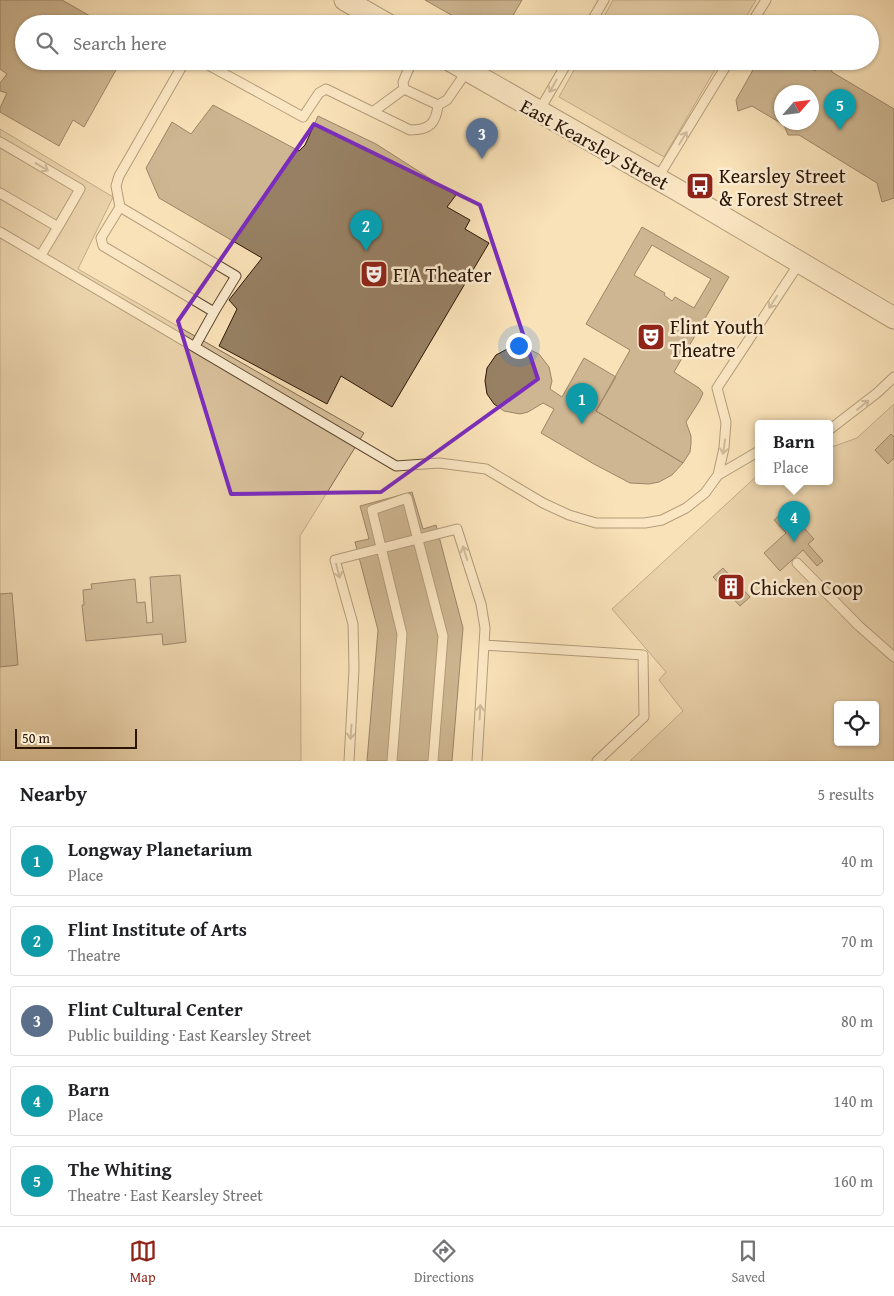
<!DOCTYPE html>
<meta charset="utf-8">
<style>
body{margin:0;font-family:"Gentium Book Plus",serif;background:#f6f6f6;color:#202124}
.controls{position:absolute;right:15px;bottom:15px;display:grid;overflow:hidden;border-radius:5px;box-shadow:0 1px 4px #0004}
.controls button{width:45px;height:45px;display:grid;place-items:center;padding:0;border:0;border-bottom:1px solid #e0e0e0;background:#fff;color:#202124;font:25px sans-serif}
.compass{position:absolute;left:774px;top:85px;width:45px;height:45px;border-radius:50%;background:#fff;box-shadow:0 1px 4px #0004;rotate:62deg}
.scale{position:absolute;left:15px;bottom:12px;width:122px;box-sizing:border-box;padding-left:5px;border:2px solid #2b1606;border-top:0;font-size:14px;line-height:18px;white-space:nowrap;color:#2b1606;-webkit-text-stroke:4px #fcecd1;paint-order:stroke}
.you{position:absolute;left:518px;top:345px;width:18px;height:18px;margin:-12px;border:4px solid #fff;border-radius:50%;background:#1a73e8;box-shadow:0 0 0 8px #1a73e833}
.badge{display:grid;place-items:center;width:32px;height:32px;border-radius:50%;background:#8f2418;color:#fff;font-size:16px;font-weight:700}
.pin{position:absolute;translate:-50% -41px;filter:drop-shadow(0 1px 2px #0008)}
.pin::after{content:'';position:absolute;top:26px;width:18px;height:15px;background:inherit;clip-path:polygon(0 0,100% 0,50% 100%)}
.popup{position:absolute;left:755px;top:420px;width:78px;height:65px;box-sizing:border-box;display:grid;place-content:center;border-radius:5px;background:#fff;filter:drop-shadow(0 1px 4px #0005);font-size:16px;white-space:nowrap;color:#757577}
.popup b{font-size:19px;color:#202124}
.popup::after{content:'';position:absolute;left:50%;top:100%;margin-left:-10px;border:10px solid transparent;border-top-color:#fff}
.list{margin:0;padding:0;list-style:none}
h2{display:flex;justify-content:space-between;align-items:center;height:65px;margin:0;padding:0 20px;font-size:21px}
h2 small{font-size:16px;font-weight:400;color:#757577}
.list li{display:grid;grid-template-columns:32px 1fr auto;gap:15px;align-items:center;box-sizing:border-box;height:70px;margin:0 10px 10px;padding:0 10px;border:1px solid #e0e0e0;border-radius:5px}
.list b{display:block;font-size:19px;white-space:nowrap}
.list p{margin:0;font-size:16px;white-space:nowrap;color:#757577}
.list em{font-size:16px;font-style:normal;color:#757577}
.icon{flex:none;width:28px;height:28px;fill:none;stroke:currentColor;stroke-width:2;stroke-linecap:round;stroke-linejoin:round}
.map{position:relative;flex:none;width:894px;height:761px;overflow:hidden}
.search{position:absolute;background:#fff;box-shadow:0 1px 4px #0004;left:15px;right:15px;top:15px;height:55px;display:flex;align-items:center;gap:12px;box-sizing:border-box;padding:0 18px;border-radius:28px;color:#757577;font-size:19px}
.sheet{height:465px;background:#fff}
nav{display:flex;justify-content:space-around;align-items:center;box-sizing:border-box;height:70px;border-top:1px solid #e0e0e0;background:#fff;font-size:14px;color:#757577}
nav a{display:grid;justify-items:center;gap:2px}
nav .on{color:#8f2418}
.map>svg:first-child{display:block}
</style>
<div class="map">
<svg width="894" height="761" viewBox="0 0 894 761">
<rect width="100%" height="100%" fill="#fae2b8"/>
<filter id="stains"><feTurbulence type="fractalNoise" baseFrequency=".004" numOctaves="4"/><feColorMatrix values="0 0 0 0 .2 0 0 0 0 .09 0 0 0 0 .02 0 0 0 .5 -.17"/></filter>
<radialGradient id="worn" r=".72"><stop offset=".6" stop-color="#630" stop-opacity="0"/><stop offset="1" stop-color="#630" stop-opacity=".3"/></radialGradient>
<path fill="#d7bf9a" stroke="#816a50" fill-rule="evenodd" d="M613 0H756L742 24H600Z
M579 61H720L664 157 559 97Z
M0 129 113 197 78 269 364 433 300 536 301 761H0Z
M894 404V761H630L683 711 659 680 666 672 612 609 759 474V481H829V448L857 438ZM838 705H875V742H838Z"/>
<path fill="#978063" stroke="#2b1606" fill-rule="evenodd" d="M0 0H62L104 24H24V61H121L84 127 73 120 59 146 0 112V108L7 93 0 91V83L7 74 0 69Z
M425 0H522L508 24H495L493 22 492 24H467Z
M758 61H798L815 71 818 65 829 62 832 72 894 109V198L882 202 877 183 799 135H788L784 125 752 106 738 111 736 100ZM782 92H812V122H782Z
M213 105 299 151 305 145 318 116 376 144 456 195 447 207 470 220 465 229 489 243 392 407 341 376 327 404 219 346 237 309 229 300 262 258 159 198 146 168 172 122 191 134Z
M642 227 729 277 674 372 699 388 703 393 700 400 686 422 691 436V443L690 452 683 463 596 411 630 350 586 324ZM652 245 711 279 694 308 675 297 672 301 664 295 665 293 634 275Z
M511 347 526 348 539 354 549 367 552 381 550 389 562 397 584 358 616 377 596 411 683 463 672 475 659 482 649 484 630 483 594 464 541 433 554 409 543 403 528 412 520 414 504 411 494 404 487 394 485 381 487 368 496 355Z
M891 434 894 437V458L888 464 875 450Z
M412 492 423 529 436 525 463 628 452 761H367L378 630 355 542 369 539 360 506Z
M787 509 814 539 808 544 823 561 817 566 803 550 780 571 764 553 786 533 774 520Z
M723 568 750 597 740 606 713 577Z
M180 575 186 642 163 645 162 634 86 641 82 605H84L83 590 92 589 91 584 135 579 137 603 145 602 147 623 153 622 150 577Z
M12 593 18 665 0 667V594Z"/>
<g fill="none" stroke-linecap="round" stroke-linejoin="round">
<defs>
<path id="service" d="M590 24 604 0
M751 24 766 0
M201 61 303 117 319 93 326 89 410 130C429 130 436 124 438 105
M412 61 403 82 404 89 438 105 447 100 467 71
M374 111 404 89
M539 111 568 61
M0 142 80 189 58 227 0 193
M657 179 729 61
M120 207 236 276 214 312 103 246 101 238 120 207 116 186 119 176 185 61
M0 232 396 466 439 463 486 469 543 503 569 515 596 523H645L662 520 686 508 705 493 718 475 724 448 726 422 717 388 800 262
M41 255 58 227
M195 346 214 312
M829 430 877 393 894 377
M718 475 759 451
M797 563 859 626 894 657
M484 645 643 655 644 717 597 761
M349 761 354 669 353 624 335 560 457 529 481 604 485 628 477 761
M392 761 402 634 372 510 407 498 443 636 433 761"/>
<path id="tertiary" d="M345 0 387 24
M451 61 679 191 894 318"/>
</defs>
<use href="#service" stroke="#5f4932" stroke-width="11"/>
<use href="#tertiary" stroke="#5f4932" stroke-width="23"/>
<use href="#service" stroke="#fcecd1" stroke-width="9"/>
<use href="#tertiary" stroke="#fcecd1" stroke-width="21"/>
</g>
<defs><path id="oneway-shaft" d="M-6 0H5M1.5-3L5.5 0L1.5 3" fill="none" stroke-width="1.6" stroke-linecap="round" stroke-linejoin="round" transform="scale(1.25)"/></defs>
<g stroke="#9e8c76">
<use href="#oneway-shaft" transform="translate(553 86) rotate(120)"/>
<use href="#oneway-shaft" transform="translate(683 138) rotate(-59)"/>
<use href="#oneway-shaft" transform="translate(42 167) rotate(31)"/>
<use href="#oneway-shaft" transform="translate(773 302) rotate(123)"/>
<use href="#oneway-shaft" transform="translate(863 405) rotate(-39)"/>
<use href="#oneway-shaft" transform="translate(724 447) rotate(98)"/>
<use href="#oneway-shaft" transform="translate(465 553) rotate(-108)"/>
<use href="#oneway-shaft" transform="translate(338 571) rotate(75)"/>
<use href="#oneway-shaft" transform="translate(480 712) rotate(-87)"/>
<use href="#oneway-shaft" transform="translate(351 732) rotate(94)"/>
</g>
<path d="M0 0H894V761H0ZM314 124 480 205 538 379 381 492 231 494 178 321Z" fill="#fae2b8" fill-opacity=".55" fill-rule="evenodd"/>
<path fill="none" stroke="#7b2cbf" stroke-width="4" stroke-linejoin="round" d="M314 124 480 205 538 379 381 492 231 494 178 321Z"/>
<defs>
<symbol id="bus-square" viewBox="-11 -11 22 22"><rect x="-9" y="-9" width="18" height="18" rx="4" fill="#8f2418" stroke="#fcecd1"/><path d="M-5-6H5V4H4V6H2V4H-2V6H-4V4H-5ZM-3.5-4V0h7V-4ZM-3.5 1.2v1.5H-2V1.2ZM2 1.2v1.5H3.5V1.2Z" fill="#fff"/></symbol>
<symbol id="theatre-square" viewBox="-11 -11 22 22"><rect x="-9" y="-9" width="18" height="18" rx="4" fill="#8f2418" stroke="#fcecd1"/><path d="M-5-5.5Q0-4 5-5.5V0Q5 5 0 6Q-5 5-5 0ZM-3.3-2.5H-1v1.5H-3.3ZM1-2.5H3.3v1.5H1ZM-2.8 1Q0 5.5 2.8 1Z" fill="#fff"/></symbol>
<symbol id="building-square" viewBox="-11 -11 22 22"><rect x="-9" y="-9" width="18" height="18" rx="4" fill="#8f2418" stroke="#fcecd1"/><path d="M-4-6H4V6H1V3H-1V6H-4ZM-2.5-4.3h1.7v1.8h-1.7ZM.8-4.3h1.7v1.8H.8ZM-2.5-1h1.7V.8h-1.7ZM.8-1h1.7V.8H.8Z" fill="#fff"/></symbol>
</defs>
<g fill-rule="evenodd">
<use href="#bus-square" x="684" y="170" width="32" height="32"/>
<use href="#theatre-square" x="358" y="258" width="32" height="32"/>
<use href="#theatre-square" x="635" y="321" width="32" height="32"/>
<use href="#building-square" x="715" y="571" width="32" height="32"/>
</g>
<g text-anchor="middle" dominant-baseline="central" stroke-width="5" stroke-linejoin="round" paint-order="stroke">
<g font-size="20" fill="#2b1606" stroke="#fcecd1">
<text transform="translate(595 144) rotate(29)">East Kearsley Street</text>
</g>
<g font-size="20" fill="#2b1606" stroke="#fcecd1" text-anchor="start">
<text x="719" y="175">Kearsley Street<tspan x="719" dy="23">&amp; Forest Street</tspan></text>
<text x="393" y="274">FIA Theater</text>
<text x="670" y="326">Flint Youth<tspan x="670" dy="23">Theatre</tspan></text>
<text x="750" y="587">Chicken Coop</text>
</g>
</g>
<rect width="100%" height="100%" filter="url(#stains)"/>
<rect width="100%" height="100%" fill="url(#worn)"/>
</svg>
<div class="controls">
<button><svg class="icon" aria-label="locate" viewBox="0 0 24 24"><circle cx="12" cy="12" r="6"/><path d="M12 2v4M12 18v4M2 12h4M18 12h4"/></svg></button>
</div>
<svg class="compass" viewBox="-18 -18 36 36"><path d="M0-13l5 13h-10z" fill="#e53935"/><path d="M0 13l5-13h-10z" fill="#757577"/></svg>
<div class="scale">50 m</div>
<div class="you"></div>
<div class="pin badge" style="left:582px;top:424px;background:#0f9aa8">1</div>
<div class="pin badge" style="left:366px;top:251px;background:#0f9aa8">2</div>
<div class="pin badge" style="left:482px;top:159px;background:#5c6f8a">3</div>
<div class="pin badge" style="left:794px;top:542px;background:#0f9aa8">4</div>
<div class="popup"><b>Barn</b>Place</div>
<div class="pin badge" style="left:840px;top:130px;background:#0f9aa8">5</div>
<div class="search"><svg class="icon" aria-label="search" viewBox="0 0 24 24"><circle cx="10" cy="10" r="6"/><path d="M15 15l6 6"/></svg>Search here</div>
</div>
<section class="sheet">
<h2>Nearby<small>5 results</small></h2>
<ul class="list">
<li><span class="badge" style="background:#0f9aa8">1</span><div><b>Longway Planetarium</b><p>Place</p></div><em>40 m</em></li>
<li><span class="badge" style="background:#0f9aa8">2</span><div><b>Flint Institute of Arts</b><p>Theatre</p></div><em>70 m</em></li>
<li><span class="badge" style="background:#5c6f8a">3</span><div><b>Flint Cultural Center</b><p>Public building · East Kearsley Street</p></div><em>80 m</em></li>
<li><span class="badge" style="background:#0f9aa8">4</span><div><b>Barn</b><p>Place</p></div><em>140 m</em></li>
<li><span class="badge" style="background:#0f9aa8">5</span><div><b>The Whiting</b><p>Theatre · East Kearsley Street</p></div><em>160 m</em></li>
</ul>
</section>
<nav>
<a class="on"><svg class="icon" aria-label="map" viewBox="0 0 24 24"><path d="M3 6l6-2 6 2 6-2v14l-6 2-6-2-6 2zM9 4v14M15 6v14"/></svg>Map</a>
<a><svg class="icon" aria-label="directions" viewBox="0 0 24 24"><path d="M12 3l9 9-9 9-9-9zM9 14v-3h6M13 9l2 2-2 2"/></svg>Directions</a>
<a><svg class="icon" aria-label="saved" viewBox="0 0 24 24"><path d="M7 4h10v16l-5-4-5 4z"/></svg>Saved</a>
</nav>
